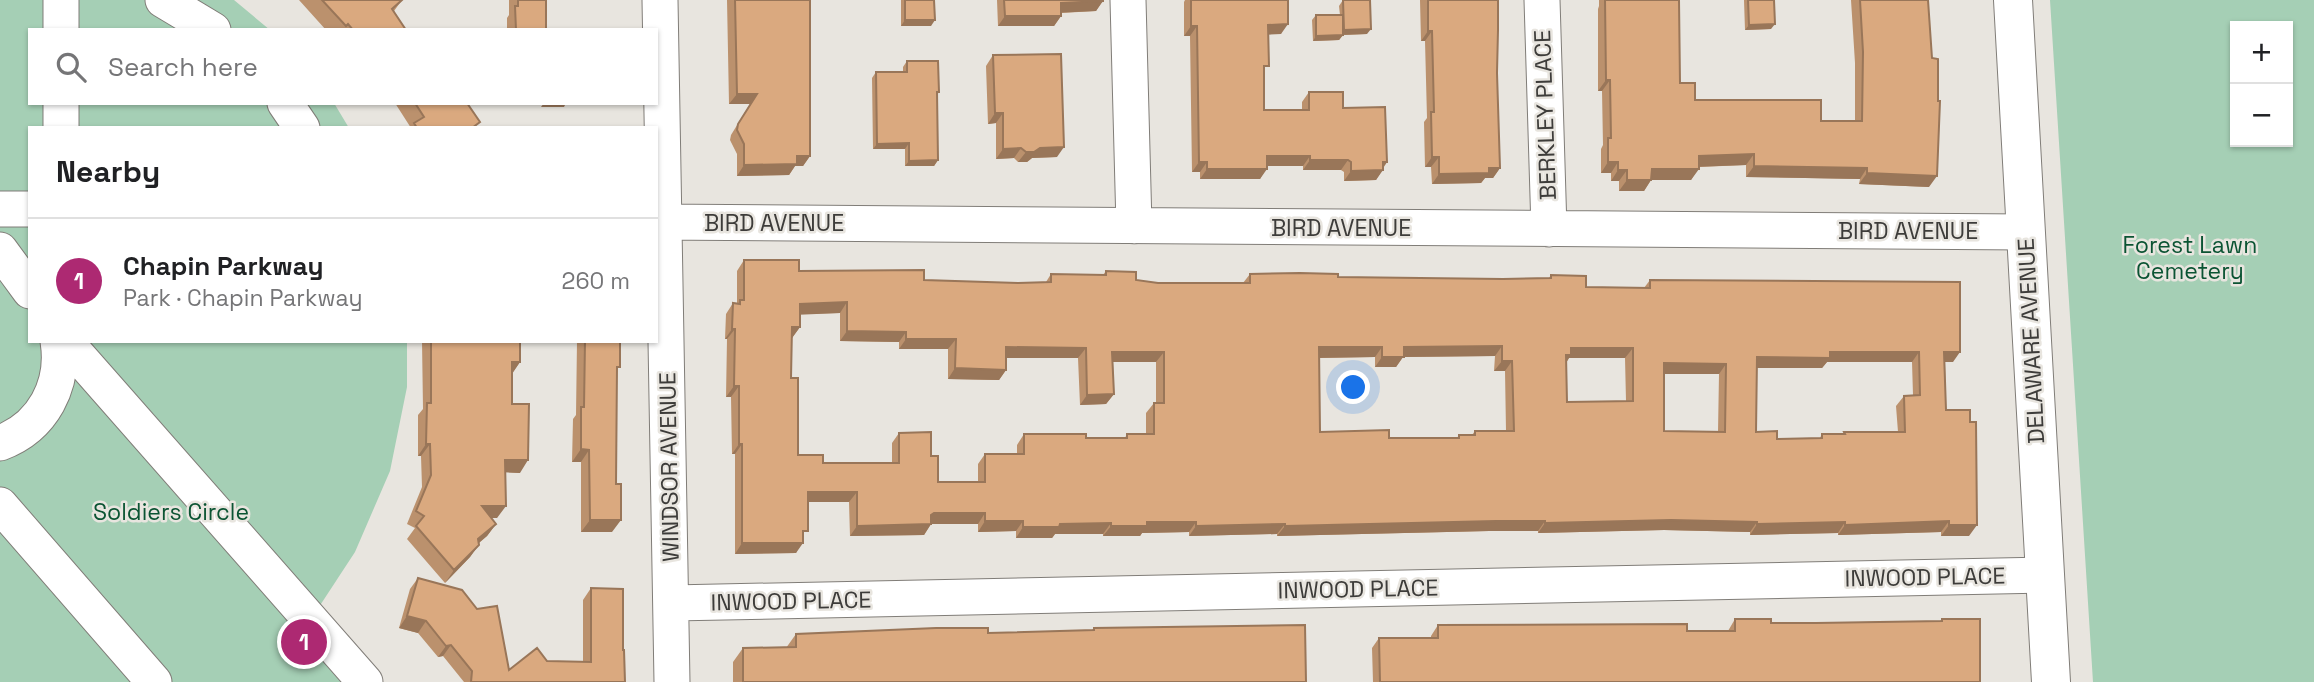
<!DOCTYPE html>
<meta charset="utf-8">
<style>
body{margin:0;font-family:"Space Grotesk",sans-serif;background:#f6f6f6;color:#202124}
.controls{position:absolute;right:21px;top:21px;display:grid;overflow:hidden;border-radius:0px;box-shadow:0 2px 5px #0004}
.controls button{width:63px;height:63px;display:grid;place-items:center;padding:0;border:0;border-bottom:2px solid #e0e0e0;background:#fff;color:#202124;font:35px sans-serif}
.you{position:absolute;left:1354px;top:388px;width:24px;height:24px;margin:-18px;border:5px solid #fff;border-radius:50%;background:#1a73e8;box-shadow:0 0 0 10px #1a73e833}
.badge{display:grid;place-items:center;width:46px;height:46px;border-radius:50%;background:#ad2972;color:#fff;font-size:23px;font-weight:700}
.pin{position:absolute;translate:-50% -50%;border:4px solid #fff;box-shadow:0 2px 7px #0006}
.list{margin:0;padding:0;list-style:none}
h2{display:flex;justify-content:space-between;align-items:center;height:91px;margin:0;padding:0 28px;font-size:30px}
h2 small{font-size:23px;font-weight:400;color:#757577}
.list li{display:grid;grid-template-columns:46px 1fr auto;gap:21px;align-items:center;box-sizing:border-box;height:126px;padding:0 28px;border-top:2px solid #e0e0e0}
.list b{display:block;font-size:26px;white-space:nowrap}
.list p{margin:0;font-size:23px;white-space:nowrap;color:#757577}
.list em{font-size:23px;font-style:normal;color:#757577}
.icon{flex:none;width:38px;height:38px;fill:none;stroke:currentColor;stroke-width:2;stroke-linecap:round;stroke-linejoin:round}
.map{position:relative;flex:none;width:2314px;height:682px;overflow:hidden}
.search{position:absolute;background:#fff;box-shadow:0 2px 5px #0004;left:28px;top:28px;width:630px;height:77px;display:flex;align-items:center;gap:18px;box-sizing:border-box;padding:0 24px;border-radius:0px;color:#757577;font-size:26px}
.panel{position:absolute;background:#fff;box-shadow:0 2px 5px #0004;left:28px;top:126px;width:630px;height:217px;border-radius:0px}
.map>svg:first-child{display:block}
</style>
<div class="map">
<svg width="2314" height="682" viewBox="0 0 2314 682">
<rect width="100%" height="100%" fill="#e8e5df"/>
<path fill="#a5cfb5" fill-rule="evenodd" d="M0 0H234L270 30H30V103H334L349 128H30V341H407V387L390 471 355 552 317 610 354 682H0Z
M2050 0H2314V682H2093ZM2288 26V142H2235V26Z"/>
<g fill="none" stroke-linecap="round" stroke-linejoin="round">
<defs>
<path id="minor" d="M61 0V30
M163 0 213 30
M660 0 672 682
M1128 0 1134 226
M1542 0 1549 229
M61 103V128
M285 103 302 128
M0 209H30
M656 222 2026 232
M0 250 30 291
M65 341 365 682
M0 443C43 427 65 385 58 341
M0 505 154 682
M672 603 2044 575"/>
<path id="major" d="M2013 0 2051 682"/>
</defs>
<use href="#minor" stroke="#807d78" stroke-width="37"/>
<use href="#major" stroke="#807d78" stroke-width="40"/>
<use href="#minor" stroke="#fff" stroke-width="35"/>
<use href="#major" stroke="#fff" stroke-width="38"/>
</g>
<path fill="#bb916d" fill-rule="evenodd" d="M299 0H402L394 11 406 30H326Z
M509 0H546V30H507V18L509 15Z
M727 0H810V156L803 166H795L789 175 737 176V154L730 140 731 135 750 104H729Z
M901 0H934L931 26H901Z
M997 0H1103L1096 11 1061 13V16L1054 26H998Z
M1185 0H1288L1281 34H1268L1264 74V110H1302V102L1309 92 1343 108 1387 162 1376 180 1344 181V172L1341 170H1303V166H1267L1260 179H1200V172H1192L1190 36H1184V2Z
M1343 0 1367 34 1343 35 1339 40 1313 41 1312 20 1316 15H1340L1339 6Z
M1420 0H1498L1497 73 1500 168 1493 178H1485L1481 183 1432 184 1431 167H1425L1424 122 1427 118 1425 41H1421Z
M1599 0H1679L1680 83 1695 100 1821 121H1855V63L1851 0H1928L1929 187 1859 184 1860 179 1746 177V165L1699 167 1691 180H1651L1644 191H1619V181H1611V173H1601V149L1603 145 1602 91H1598V9L1599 6Z
M1744 0H1774L1771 29 1745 30Z
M993 55 1057 157 1032 158 1027 162H1018L1014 158 996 159V123L988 124 986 66Z
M907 61 939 92 937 95 938 160 934 166H905V149H873L872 78 876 72H903V67Z
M395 103H467L476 128H411Z
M744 260 799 271 924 280 1018 283 1046 282 1051 274 1103 275 1106 271 1136 280 1158 283H1243L1250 274 1338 277 1503 279 1549 278 1551 275 1586 287 1644 288 1650 280 1960 282 1953 362H1945L1946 410 1969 536H1941V532L1838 535V533L1750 535V532L1664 530 1538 533V531H1489L1277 536V534L1189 536V532L1142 533 1140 536H1103V534H1055L1052 538H1016V531L978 532V524H931L924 535 850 536 849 502H808L803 538 796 553 735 554V454H732L731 397H726L727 339H725L726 314 733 303 737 304V271ZM840 313V341L899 342V349H948V379L999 380 1006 370V358H1078L1080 405 1106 404 1114 394 1113 362H1156V403H1154L1146 413V434H1127L1125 438H1086L1024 434 1017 445V454H985L978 464V482H938L931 456 899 433 892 443V463H823L798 455 791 378 792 338 800 327V314ZM1495 356 1494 371H1505L1506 431H1475L1472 435H1459L1457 438H1389L1320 432 1319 358 1375 357V367H1396L1403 357ZM1569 358H1625L1626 401 1567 402 1566 363ZM1827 362H1912L1913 395 1904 396 1896 406 1898 432H1844L1843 434H1822L1820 438 1777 439 1756 432 1757 368H1822ZM1664 374H1719L1718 432 1664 431Z
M422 341H520V362L512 373V404L520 473 506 472 497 518H491L496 524 487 536 479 543 470 557 445 583 407 539 415 528 407 524 422 487 421 456H418V415L423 409Z
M577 341H620L617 370 612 532H581V462H572L573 419 576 415Z
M418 578 509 670 547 661 583 662V600L591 588 623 650 625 682H464L443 656 438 657 418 633 399 628 410 589Z
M1735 619 1771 623 1940 621 1942 619 1980 682H1373L1372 648 1379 638H1431V636L1438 625 1728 631Z
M1094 628 1306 682H733V662L743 648H786L796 634 988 633 1092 630Z"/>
<path fill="#997659" d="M1103 1 1096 11 1053 13 1061 3Z
M1005 16H1061L1054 26H998Z
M905 20H935L931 26H901Z
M1288 24 1281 34 1261 35 1268 25Z
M1775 24 1771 29 1745 30 1749 25Z
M1191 26H1197L1190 36H1184Z
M1371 29 1367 34 1340 35 1344 30Z
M1428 31H1432L1425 41H1421Z
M1343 35 1339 40 1313 41 1316 36Z
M1606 80H1610L1602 91H1598Z
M737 94H757L750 104H729Z
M544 103H566L564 107H541Z
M995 113H1003L996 123 988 124Z
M909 143 905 149H873L877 144Z
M1064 147 1057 157 1032 158 1027 162H1018L1026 152 1040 148Z
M1021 148 1014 158 996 159 1003 149Z
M1754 154 1746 165 1691 167 1699 156Z
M797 156H810L803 166H795L789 175 737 176 744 165Z
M1267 156H1310L1303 166H1260Z
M1432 157H1439L1431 167H1425Z
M938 160 934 166H905L909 161Z
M1310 160H1348L1341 170H1303Z
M1199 162H1207L1200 172H1192Z
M1383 162H1387L1381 170H1383L1376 180 1344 181 1351 171Z
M1608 162H1618L1611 173H1601Z
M1754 166 1867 168 1860 179 1746 177Z
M1489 168H1500L1493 178H1485L1481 183 1432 184 1439 174Z
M1207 169H1267L1260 179H1200Z
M1652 169H1699L1691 180H1651L1644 191H1619L1627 180Z
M1618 170H1627L1619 181H1611Z
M1867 173 1937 176 1929 187 1859 184Z
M847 302 840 313 793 315 800 304Z
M792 327H800L792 338 785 337Z
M732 329H735L727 339H725Z
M847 331 906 332 899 342 840 341Z
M906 339H956L948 349H899Z
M1502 346 1495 356 1403 357 1396 367H1375L1382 357 1404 347Z
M1006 347 1086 348 1078 358H999Z
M1319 347H1382L1375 357 1312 358Z
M1571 348H1633L1625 358H1569L1564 366 1558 365Z
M1112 352H1164L1156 362H1105Z
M1830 352H1919L1912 362H1827L1822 368H1750L1757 357Z
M1944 352H1960L1953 362H1937Z
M1502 361H1512L1505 371H1494Z
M512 362H520L512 374Z
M1664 363 1726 364 1719 374H1657Z
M955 368 1006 370 999 380 948 379Z
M734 386H739L731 397H726Z
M1114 394 1106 404 1080 405 1087 395Z
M426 444H430L421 456H418Z
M739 444H742L735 454H732Z
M581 449 589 450 581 462H572Z
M505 460H528L520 473 497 472Z
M808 492H857L849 502H800Z
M482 506H506L497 518H473Z
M934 513H985L978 524H927H931L924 535 850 536 857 526 931 515Z
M590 520H621L612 532H581Z
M1671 520 1757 522 1750 532 1664 530 1538 533 1545 523Z
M985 521H1023L1016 531 978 532Z
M1496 521H1545L1538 531H1489L1277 536 1285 526Z
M1949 521 1941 532 1838 535 1845 525Z
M1147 522H1196L1189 532 1142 533 1140 536H1103L1111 526Z
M1845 522 1838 533 1750 535 1757 524Z
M1111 523 1103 534H1055L1052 538H1016L1023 527 1060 524Z
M496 524 487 536 469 551 478 539Z
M1285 524 1277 534 1189 536 1196 526Z
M1949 525H1977L1969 536H1941Z
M742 543H803L796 553 735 554Z
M479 545 470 557 445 583 454 570Z
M407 616 426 621 418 633 399 628Z
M451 645 443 656 438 657 446 646Z"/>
<path fill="#daa97f" stroke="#997659" stroke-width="2" fill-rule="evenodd" d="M322 0H402L392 9 406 30H353L348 24 346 26Z
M518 0H546V30H516L515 6H518Z
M735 0H810V156H797V164L744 165V144L737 130 738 124 757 94H737Z
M905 0H934L935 20H905Z
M1004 0H1103V1L1061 3V16H1005Z
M1191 0H1288V24L1268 25 1269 66H1264V110H1309V92H1343V108L1385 107 1387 162H1383V170L1351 171V162L1348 160H1310V156H1267V169H1207V162H1199L1197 26H1191Z
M1343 0H1370L1371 29 1344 30Z
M1428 0H1498V30L1497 73 1500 168H1489V173L1439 174V157H1432L1431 112H1434L1432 31H1428Z
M1605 0H1679L1680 83H1695V100H1821V121H1862L1863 52 1860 0H1928L1932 58 1938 59V101H1940L1937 176 1867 173V168L1754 166V154L1699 156V169H1652L1651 180H1627V170H1618V162H1608V138H1611L1610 80H1606Z
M1748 0H1774L1775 24 1749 25Z
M1316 15H1343V35L1316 36Z
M1061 54 1064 147 1040 148 1034 152H1026L1021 148 1003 149V113H995L993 55Z
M907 61H938L939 92H937L938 160 909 161V143L877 144 876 72H907Z
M415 103H467L480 122 472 128H417L414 123 424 117Z
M744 260H799V271L924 270V280L1018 283 1051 282V274L1106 275V271L1136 272V280L1158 283H1250V274L1300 273 1338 274V277L1503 279 1551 278V275L1586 276V287L1650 288V280L1960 282V352H1944L1946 410H1970V422H1976L1977 525H1949V521L1845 525V522L1757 524V522L1671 520 1545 523V521H1496L1285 526V524L1196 526V522H1147V526H1111V523L1060 524 1059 527H1023V521H985V513H934L931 515V524L857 526V492H808V531H803V543H742V444H739V386H734L735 329H732L733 303 740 304V300H744ZM847 302V331L906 332V339H956L955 368 1006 370V347L1086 348 1087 395 1114 394 1112 352H1164V403H1154V434H1127V438H1086V434H1024V454H985V482H938V456H931V432L899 433V463H823V455H798V378H791L792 327H800V304ZM1502 346V361H1512L1514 431H1475V435H1459V438H1389V430L1320 432 1319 347H1382V357H1404V347ZM1571 348H1633V401L1567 402 1566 355H1571ZM1830 352H1919L1920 395 1904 396 1905 432H1844L1845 434H1822V438L1777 439V431L1756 432 1757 357 1830 358ZM1664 363 1726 364 1725 432 1664 431Z
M431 341H520V362H512V404H529L528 460H505L506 506H482L496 524 478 539 479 545 454 570 416 526 424 516 416 511 431 475 430 444H426L427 403H431Z
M585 341H620V367H617L616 484H621V520H590L589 450 581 449V407H584Z
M418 578 462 590 477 609 497 606 509 670 537 648 547 661 591 662V588L623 589V650H624L625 682H471L472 671 451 645 446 646 426 621 407 616Z
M1735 619H1771V623H1816L1942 621V619H1980V682H1380L1379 638H1438V625L1687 624V631H1735Z
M1305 625 1306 682H743V648L796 647V634L936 628H988V633L1094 630V628Z"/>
<g text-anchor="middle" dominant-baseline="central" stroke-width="5" stroke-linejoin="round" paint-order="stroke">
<g font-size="23" fill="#3d3c3a" stroke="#e8e5df">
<text transform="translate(1545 115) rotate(-92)">BERKLEY PLACE</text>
<text x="774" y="223">BIRD AVENUE</text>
<text x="1341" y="228">BIRD AVENUE</text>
<text x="1908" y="231">BIRD AVENUE</text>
<text transform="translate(2031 341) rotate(-93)">DELAWARE AVENUE</text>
<text transform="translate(669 467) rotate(-91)">WINDSOR AVENUE</text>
<text transform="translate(1925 577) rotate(-1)">INWOOD PLACE</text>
<text transform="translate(1358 589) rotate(-1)">INWOOD PLACE</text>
<text transform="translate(791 601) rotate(-1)">INWOOD PLACE</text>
</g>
<g font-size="23" fill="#0b5433" stroke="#e8e5df">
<text x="2190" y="245">Forest Lawn<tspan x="2190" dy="26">Cemetery</tspan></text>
<text x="171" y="512">Soldiers Circle</text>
</g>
</g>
</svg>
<div class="controls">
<button>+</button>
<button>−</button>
</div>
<div class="you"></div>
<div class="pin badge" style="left:304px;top:642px">1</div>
<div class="search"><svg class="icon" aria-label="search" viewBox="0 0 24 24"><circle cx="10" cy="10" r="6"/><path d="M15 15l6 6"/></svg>Search here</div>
<section class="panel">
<h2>Nearby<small></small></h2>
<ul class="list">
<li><span class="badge">1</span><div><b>Chapin Parkway</b><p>Park · Chapin Parkway</p></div><em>260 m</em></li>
</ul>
</section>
</div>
